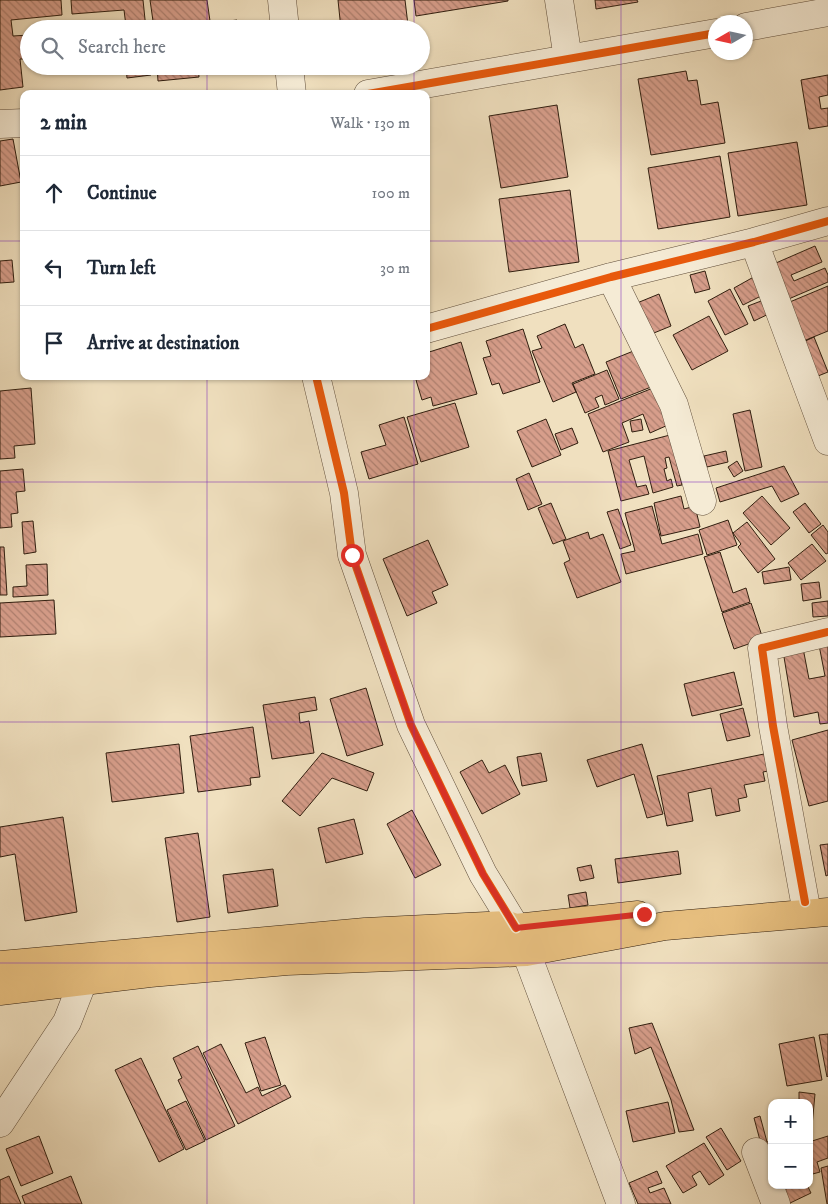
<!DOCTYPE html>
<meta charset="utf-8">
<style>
body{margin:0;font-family:"IM FELL DW Pica",serif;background:#f2f2f3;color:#1f2937}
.controls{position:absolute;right:15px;bottom:15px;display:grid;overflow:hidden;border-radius:10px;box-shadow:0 1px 4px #0004}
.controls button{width:45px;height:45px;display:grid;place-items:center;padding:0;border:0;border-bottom:1px solid #e0e1e3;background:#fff;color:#1f2937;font:25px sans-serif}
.compass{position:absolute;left:708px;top:15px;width:45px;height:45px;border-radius:50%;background:#fff;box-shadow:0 1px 4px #0004;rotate:261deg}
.stop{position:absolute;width:15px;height:15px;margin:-11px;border:4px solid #d93025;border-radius:50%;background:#fff}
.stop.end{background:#d93025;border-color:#fff;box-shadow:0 1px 5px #0008}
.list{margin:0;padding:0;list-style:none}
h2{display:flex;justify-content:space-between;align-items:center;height:65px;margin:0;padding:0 20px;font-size:21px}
h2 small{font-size:16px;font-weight:400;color:#747a83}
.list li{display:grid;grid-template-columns:32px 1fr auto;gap:15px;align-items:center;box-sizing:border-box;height:75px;padding:0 20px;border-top:1px solid #e0e1e3}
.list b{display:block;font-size:19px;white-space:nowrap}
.list em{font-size:16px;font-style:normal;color:#747a83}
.icon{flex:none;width:28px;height:28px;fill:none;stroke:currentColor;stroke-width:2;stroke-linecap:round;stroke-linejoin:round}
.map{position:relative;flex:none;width:828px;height:1204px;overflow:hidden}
.search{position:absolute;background:#fff;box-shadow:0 1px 4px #0004;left:20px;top:20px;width:410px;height:55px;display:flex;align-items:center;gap:12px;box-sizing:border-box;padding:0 18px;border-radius:28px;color:#747a83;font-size:19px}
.panel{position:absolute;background:#fff;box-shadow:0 1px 4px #0004;left:20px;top:90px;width:410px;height:290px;border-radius:10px}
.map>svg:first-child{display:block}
</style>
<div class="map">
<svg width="828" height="1204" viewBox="0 0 828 1204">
<defs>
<pattern id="building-back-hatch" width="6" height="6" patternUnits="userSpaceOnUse" patternTransform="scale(1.25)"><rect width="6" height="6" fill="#d79e8b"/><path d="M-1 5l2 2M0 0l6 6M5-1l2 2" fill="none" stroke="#af8070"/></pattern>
</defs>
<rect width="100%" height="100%" fill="#f0e0bf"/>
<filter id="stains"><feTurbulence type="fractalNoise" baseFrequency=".004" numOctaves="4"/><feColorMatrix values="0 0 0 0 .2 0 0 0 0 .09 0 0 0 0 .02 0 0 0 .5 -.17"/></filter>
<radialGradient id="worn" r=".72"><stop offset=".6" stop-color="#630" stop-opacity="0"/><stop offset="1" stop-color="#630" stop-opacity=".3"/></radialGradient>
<path fill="url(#building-back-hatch)" stroke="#301e0f" d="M0 0H61L62 15 11 20 13 36 29 35V59H20L23 87 0 90Z
M71 0H143L146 29H93L126 26 124 10 72 14Z
M150 0H207L210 21 154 28Z
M338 0H405L408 25 380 29H341Z
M414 0H508V1L416 16Z
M595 0H637L638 2 596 9Z
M237 20 238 29H197L196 25Z
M126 66H150L151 75 127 78Z
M157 66H198L199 77 158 81Z
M216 66H243V68L217 71Z
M686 71 688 81 697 80 701 105 718 102 725 143 651 155 638 79Z
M828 75V95L819 97 821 109 828 108V126L809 129 801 80Z
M557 105 568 177 501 188 489 116Z
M13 139 21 182 0 186V141Z
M797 142 807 205 738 216 728 153Z
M720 156 730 217 658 229 648 168Z
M570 190 579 262 509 272 499 199Z
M815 246 822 262 791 275 794 281 825 268 828 275V282L784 301 769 266Z
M12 260 14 282 0 283V261Z
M705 271 710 289 695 293 690 275Z
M759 274 769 292 743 305 734 288Z
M828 286V331L801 342 785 304Z
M730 289 748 324 725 335 708 301Z
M659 294 671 326 649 335 637 303Z
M769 298 775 311 754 321 748 306Z
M709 316 728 351 692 370 673 335Z
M565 324 575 348 583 344 595 374 572 383 576 392 553 402 532 351 542 348 537 336Z
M523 329 540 382 503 394 499 383 492 385 483 358 491 356 486 341Z
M814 337 828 372 813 378 799 344Z
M461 342 477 394 433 406 431 397 422 400 416 380 426 376V353Z
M636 350 651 387 621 399 606 362Z
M607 370 619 399 605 405 602 395 595 398 599 407 585 413 573 384Z
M31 388 35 444 14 446 15 458 0 459V391Z
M653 388 668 425 650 433 643 414 622 423 629 442 603 452 588 414Z
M455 403 469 447 421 462 407 417Z
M750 410 762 467 745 471 733 414Z
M404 417 418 464 369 479 361 452 386 445 379 425Z
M546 419 561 455 532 467 517 431Z
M641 419 643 430 632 432 630 421Z
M572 428 578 443 561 450 555 434Z
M670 435 682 485 677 486 669 457 665 458 667 468 664 469 667 481 671 479 673 487 653 493 644 456 629 460 637 487 646 485 649 494 621 501 608 451Z
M726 451 728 462 707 467 704 456Z
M737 461 743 471 734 477 728 467Z
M784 466 799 494 781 502 772 486 720 502 716 488Z
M23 469 25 491 16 492 18 513 11 514 12 527 0 528V471Z
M529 473 542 504 528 510 516 479Z
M681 496 684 509 695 506 700 527 661 536 654 503Z
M762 496 790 528 771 545 743 513Z
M551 503 566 539 553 544 538 508Z
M805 503 821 524 809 533 793 512Z
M652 506 662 544 698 534 703 554 626 574 621 554 635 551 625 513Z
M618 509 631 545 620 549 607 512Z
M728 520 737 545 707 555 699 530Z
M33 521 36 552 24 554 22 522Z
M747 522 775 559 758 573 738 547 741 544 733 533Z
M823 525 828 532V553L826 554 811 535Z
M588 532 590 539 603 534 621 582 577 598 564 563 570 560 563 541Z
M428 540 448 585 432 592 437 603 407 616 383 559Z
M812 544 826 561 801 580 788 563Z
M0 547H4L7 595H0Z
M720 552 733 593 746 588 750 602 722 612 704 557Z
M47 564 48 595 13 597V587L27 586 26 565Z
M789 567 791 580 764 584 762 572Z
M819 582 821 598 803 601 801 584Z
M54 600 56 634 0 637V603Z
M828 601V616L813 617 812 603Z
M751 603 763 639 734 649 722 613Z
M828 643V723L820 724 818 712 794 717 783 651 803 648 809 679 825 676 819 645Z
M734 672 742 705 692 716 684 684Z
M366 688 383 745 347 756 330 699Z
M315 697 317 710 299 713 300 723 309 721 314 753 272 759 263 705Z
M743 708 750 736 727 741 720 714Z
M253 727 260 777 250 778 251 785 198 792 190 736Z
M828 730V801L809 806 792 740Z
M179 744 184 793 112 802 106 753Z
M642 744 663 814 647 818 634 774 597 787 587 760Z
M322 753 374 773 367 791 332 778 300 816 282 801Z
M541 753 547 781 522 786 517 757Z
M764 754 768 771 763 772 765 781 744 785 747 797 738 799 740 811 716 816 711 788 688 793 693 821 667 826 657 776Z
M482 760 489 773 505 765 520 794 482 814 460 772Z
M412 810 441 865 415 878 387 824Z
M63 817 77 912 25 921 15 854 0 857V827Z
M354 819 363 854 326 863 318 828Z
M198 833 210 917 177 922 165 838Z
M828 844V875L826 876 820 845Z
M678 851 681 874 618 883 615 859Z
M591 865 594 878 580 881 577 868Z
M273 869 278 906 228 913 223 875Z
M586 892 588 905 570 908 568 895Z
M652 1023 694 1130 679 1132 671 1100 651 1047 635 1054 629 1028Z
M828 1034V1076L827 1077 819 1035Z
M265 1037 281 1085 261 1091 245 1043Z
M814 1037 822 1080 787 1086 779 1044Z
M221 1044 246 1093 258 1087 262 1096 285 1085 291 1097 238 1124 203 1053Z
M198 1046 235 1126 206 1140 178 1080 182 1078 173 1058Z
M141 1058 184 1149 159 1162 115 1070Z
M799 1092 815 1094 811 1137H809V1103H799Z
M186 1101 205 1141 186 1150 167 1110Z
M668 1102 675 1133 633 1142 626 1111Z
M760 1116 767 1142 772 1141V1157L765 1159 754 1118Z
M721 1128 741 1161 727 1170 706 1137Z
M39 1136 53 1173 21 1186 6 1149Z
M828 1136V1158L817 1162 820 1172 809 1175V1142Z
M704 1143 724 1175 709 1185 700 1171 692 1176 697 1185 683 1193 666 1166Z
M828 1166V1204H827L821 1168Z
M657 1171 662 1183 648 1188 650 1193 664 1188 671 1204H638L629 1183Z
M9 1176 21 1204H0V1180Z
M71 1176 82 1204H25L22 1196Z
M791 1185H807L811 1193 788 1204 779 1192 791 1187Z"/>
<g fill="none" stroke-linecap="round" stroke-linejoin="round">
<defs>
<path id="street" d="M282 0 285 29
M559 0 568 59
M746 27 828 12
M289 66 292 94
M368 94 716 33
M0 124 24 123
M754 242 828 441
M611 277 674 405 702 501
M426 329 611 277 754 242 828 221
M316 376 344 493 352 555 411 725 483 874 516 928
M805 902 773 726 762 648 828 632
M526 952 621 1204
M0 1123 67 1022 83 981
M756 1152 776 1204"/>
<path id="primary" d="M0 965 365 932 507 925 516 928 638 915
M0 991 150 973 287 961 526 952 665 926 828 912"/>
</defs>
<use href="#street" stroke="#604e3b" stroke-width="29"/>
<use href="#primary" stroke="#301e0f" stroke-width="29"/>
<use href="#street" stroke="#f5ebd5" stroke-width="28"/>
<use href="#primary" stroke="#e8c080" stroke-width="28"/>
<defs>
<path id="cycleway" d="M368 94 716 33
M426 329 611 277 754 242 828 221
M316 376 344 493 352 555 411 725 483 874 516 928
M805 902 773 726 762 648 828 632"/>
</defs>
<use href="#cycleway" stroke="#f5ebd5" stroke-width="11"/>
<use href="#cycleway" stroke="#e8590c" stroke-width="8"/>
</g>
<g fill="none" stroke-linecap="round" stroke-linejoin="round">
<path stroke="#d93025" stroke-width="6" d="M352 555 411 725 483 874 516 928 644 914"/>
</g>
<path fill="none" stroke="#7b2cbf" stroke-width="1" stroke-opacity="0.55" d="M207 0V29M414 0V29M621 0V1204M207 66V94M414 66V94M0 241H24M426 241H828M207 376V1204M414 376V1204M0 482H828M0 722H828M0 963H828"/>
<rect width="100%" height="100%" filter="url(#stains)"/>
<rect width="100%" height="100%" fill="url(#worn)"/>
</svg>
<div class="controls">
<button>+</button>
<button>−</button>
</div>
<svg class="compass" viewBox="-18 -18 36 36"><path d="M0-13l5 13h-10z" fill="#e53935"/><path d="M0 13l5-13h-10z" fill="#747a83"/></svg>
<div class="stop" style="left:352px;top:555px"></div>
<div class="stop end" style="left:644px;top:914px"></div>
<div class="search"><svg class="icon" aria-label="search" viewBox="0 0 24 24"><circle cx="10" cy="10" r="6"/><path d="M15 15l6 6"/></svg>Search here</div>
<section class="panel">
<h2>2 min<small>Walk · 130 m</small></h2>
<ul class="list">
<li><svg class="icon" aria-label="ahead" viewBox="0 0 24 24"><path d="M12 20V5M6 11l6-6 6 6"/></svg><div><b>Continue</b></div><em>100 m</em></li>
<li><svg class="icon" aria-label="left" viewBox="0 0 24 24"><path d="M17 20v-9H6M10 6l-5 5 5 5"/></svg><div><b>Turn left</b></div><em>30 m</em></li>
<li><svg class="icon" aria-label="arrive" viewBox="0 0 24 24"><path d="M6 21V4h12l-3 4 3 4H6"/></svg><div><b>Arrive at destination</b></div></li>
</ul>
</section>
</div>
